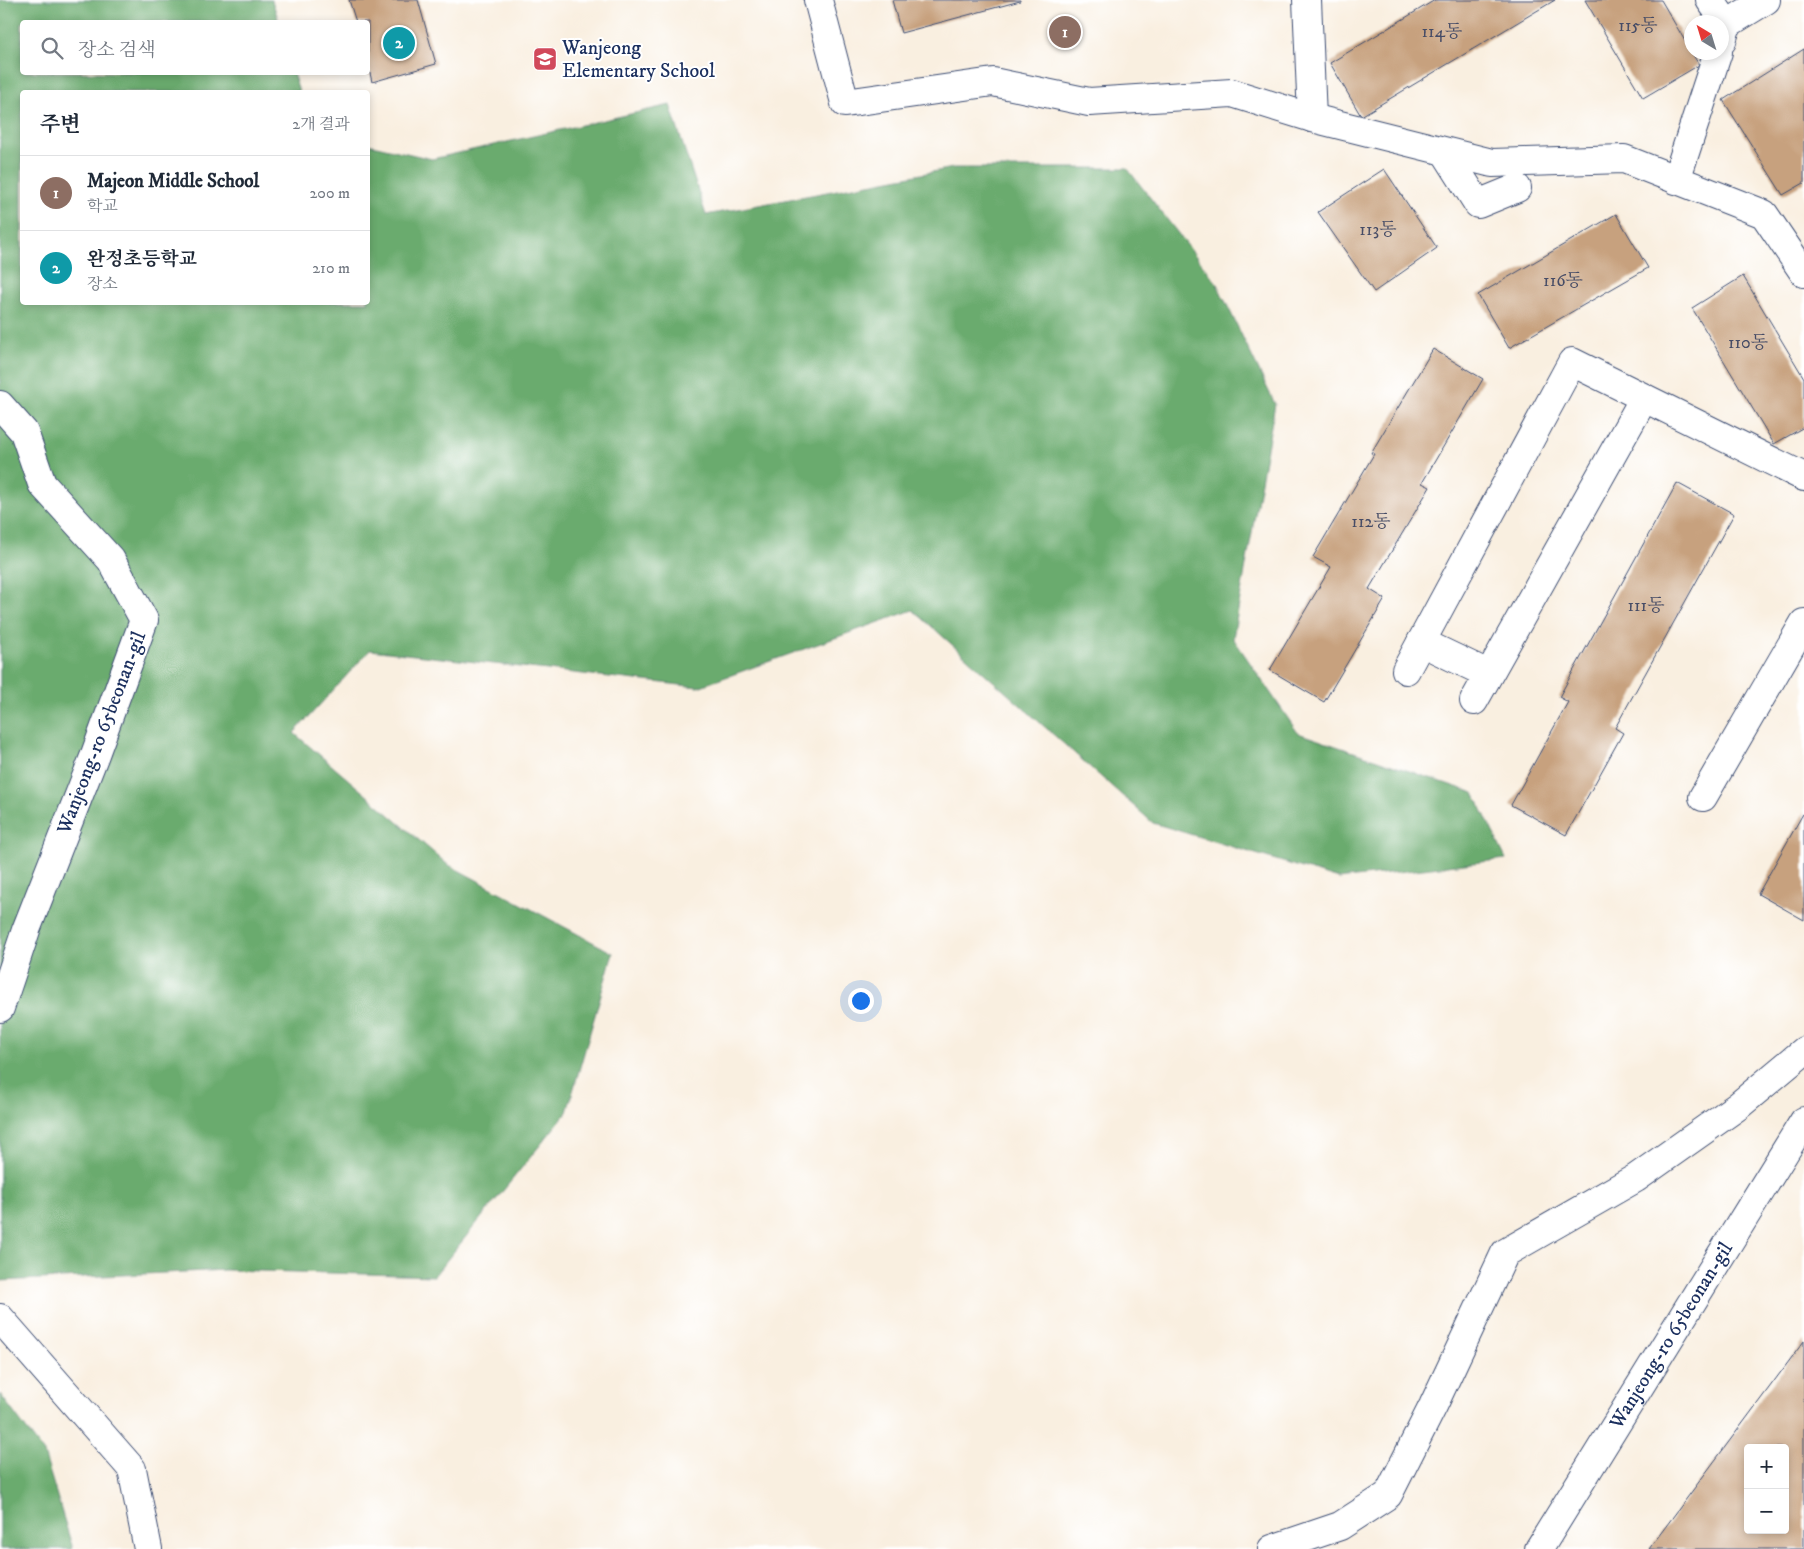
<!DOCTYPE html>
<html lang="ko">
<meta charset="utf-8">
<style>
body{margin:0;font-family:"IM FELL DW Pica","Noto Serif KR",serif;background:#f6f6f7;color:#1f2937}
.controls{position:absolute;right:15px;bottom:15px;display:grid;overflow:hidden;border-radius:5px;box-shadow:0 2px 8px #0003}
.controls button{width:45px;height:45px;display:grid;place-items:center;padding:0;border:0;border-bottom:1px solid #e0e1e3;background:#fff;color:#1f2937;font:25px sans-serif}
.compass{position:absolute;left:1684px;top:15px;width:45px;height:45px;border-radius:50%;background:#fff;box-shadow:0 2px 8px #0003;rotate:322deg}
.you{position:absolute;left:860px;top:1000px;width:18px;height:18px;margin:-12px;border:4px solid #fff;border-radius:50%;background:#1a73e8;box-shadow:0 0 0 8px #1a73e833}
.badge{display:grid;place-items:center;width:32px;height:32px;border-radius:50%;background:#d1495b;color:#fff;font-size:16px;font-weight:700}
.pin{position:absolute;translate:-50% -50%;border:2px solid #fff;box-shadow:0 1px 5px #0006}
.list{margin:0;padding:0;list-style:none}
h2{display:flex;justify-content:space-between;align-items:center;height:65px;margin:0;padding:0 20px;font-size:21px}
h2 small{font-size:16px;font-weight:400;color:#747a83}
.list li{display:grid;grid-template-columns:32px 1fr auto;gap:15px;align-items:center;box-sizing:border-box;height:75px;padding:0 20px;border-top:1px solid #e0e1e3}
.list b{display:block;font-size:19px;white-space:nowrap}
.list p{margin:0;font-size:16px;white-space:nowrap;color:#747a83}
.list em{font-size:16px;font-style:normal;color:#747a83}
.icon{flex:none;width:28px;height:28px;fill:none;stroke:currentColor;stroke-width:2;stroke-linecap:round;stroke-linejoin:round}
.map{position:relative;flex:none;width:1804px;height:1549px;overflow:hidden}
.search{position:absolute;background:#fff;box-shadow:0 2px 8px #0003;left:20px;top:20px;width:350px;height:55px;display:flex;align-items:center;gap:12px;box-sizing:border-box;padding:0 18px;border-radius:5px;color:#747a83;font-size:19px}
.panel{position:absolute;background:#fff;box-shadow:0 2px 8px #0003;left:20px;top:90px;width:350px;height:215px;border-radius:5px}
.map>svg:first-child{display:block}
</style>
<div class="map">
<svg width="1804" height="1549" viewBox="0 0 1804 1549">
<rect width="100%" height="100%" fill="#fff"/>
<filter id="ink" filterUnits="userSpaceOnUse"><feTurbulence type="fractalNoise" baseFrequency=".02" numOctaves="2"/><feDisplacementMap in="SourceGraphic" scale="10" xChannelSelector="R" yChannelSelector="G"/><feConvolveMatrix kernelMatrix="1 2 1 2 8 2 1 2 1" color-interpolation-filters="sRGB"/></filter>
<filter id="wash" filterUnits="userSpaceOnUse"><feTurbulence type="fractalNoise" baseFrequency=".0096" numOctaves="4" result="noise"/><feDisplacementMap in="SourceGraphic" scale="20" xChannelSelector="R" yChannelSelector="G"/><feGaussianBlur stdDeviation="1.12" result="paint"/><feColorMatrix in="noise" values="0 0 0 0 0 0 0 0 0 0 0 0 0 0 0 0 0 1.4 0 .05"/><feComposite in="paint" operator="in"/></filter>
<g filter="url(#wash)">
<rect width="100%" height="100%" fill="#f9efe0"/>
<path fill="#6bab6e" stroke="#436d66" d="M0 0H272L279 22H22V72L293 73 299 92H22V302H368V144L432 159 670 105 706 215 953 168H1127L1216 282 1275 404 1233 638 1298 733 1474 793 1506 859 1339 879 1153 823 913 610 698 687 370 650 294 733 447 864 613 953 567 1112 434 1276 226 1270 0 1281Z
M0 1394 44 1453 73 1549H0Z"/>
<g id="blocks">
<path fill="#c7a17e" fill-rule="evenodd" d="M349 0H418L436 64 372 82 368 64V22H356Z
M892 0H1020V1L901 33Z
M1435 0H1555L1361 116 1330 63Z
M1585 0H1661L1699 65 1643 98Z
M1804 49V183L1783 195 1723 100Z
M1384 169 1437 248 1374 292 1318 212Z
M1616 214 1648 268 1509 348 1478 295Z
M1743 276 1804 378V427L1774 444 1692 308Z
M1433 349 1483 379 1422 483 1430 487 1369 589 1385 599 1324 702 1270 670 1331 567 1313 557 1374 454 1371 453Z
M1677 483 1734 514 1615 728 1623 733 1566 835 1511 805 1568 702 1559 697Z
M1804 812V920L1758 894Z
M1804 1341V1549H1649ZM1748 1448H1785V1530H1748Z"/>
</g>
</g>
<g filter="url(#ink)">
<use href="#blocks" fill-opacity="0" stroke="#3c4c72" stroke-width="1"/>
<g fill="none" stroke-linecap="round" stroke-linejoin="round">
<defs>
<g id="minor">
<path d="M818 0 845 103 993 82 1089 102 1232 93 1312 118 1492 163 1624 159 1764 214 1804 273"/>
<path d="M1307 0 1312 118"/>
<path d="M1710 0 1727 24 1722 41"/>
<path d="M1727 24 1766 0"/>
<path d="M1445 152 1478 204 1517 188"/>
<path d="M1676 180 1718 52"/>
<path d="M0 405 24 432 42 484 111 560 144 620 94 757 26 930 0 1008"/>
<path d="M1421 642 1488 674"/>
<path d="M1406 670 1572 362 1804 477"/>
<path d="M1474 701 1644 398"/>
<path d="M1703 797 1804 623"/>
<path d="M0 1318 132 1469 148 1549"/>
<path d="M1272 1549 1340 1526 1388 1495 1433 1406 1505 1253 1636 1178 1738 1106 1804 1051"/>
<path id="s1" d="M1539 1549 1804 1121"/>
</g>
</defs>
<use href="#minor" stroke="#3c4c72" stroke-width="30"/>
<use href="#minor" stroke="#fff" stroke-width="28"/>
</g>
</g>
<defs>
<symbol id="school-square" viewBox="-11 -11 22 22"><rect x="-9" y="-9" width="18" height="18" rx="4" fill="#d1495b" stroke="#fff"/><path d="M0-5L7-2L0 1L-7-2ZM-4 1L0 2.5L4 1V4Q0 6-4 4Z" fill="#fff"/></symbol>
</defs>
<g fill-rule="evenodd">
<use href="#school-square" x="531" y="45" width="28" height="28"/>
</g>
<g text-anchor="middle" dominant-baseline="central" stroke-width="4" stroke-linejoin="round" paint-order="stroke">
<g font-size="18" fill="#464c66">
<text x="1638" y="26">115동</text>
<text x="1442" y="32">114동</text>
<text x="1378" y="230">113동</text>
<text x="1563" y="281">116동</text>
<text x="1748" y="343">110동</text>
<text x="1371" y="522">112동</text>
<text x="1646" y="606">111동</text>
</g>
<g font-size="20" fill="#1b2f5e" stroke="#fff" text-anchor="start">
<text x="562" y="48">Wanjeong<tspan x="562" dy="23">Elementary School</tspan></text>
</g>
<g font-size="20" fill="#1b2f5e" stroke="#fff">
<text transform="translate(102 733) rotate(-69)">Wanjeong-ro 65beonan-gil</text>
<text stroke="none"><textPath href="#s1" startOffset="251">Wanjeong-ro 65beonan-gil</textPath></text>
</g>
</g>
</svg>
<div class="controls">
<button>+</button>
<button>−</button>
</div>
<svg class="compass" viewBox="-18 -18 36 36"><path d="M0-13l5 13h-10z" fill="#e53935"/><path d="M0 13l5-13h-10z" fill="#747a83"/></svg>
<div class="you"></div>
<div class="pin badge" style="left:1065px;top:32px;background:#8d6e63">1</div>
<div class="pin badge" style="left:399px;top:43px;background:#0f9aa8">2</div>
<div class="search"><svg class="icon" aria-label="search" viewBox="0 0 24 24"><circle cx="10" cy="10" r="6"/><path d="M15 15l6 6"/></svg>장소 검색</div>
<section class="panel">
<h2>주변<small>2개 결과</small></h2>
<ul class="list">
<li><span class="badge" style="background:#8d6e63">1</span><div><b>Majeon Middle School</b><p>학교</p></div><em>200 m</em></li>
<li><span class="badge" style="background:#0f9aa8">2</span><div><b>완정초등학교</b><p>장소</p></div><em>210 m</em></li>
</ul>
</section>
</div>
